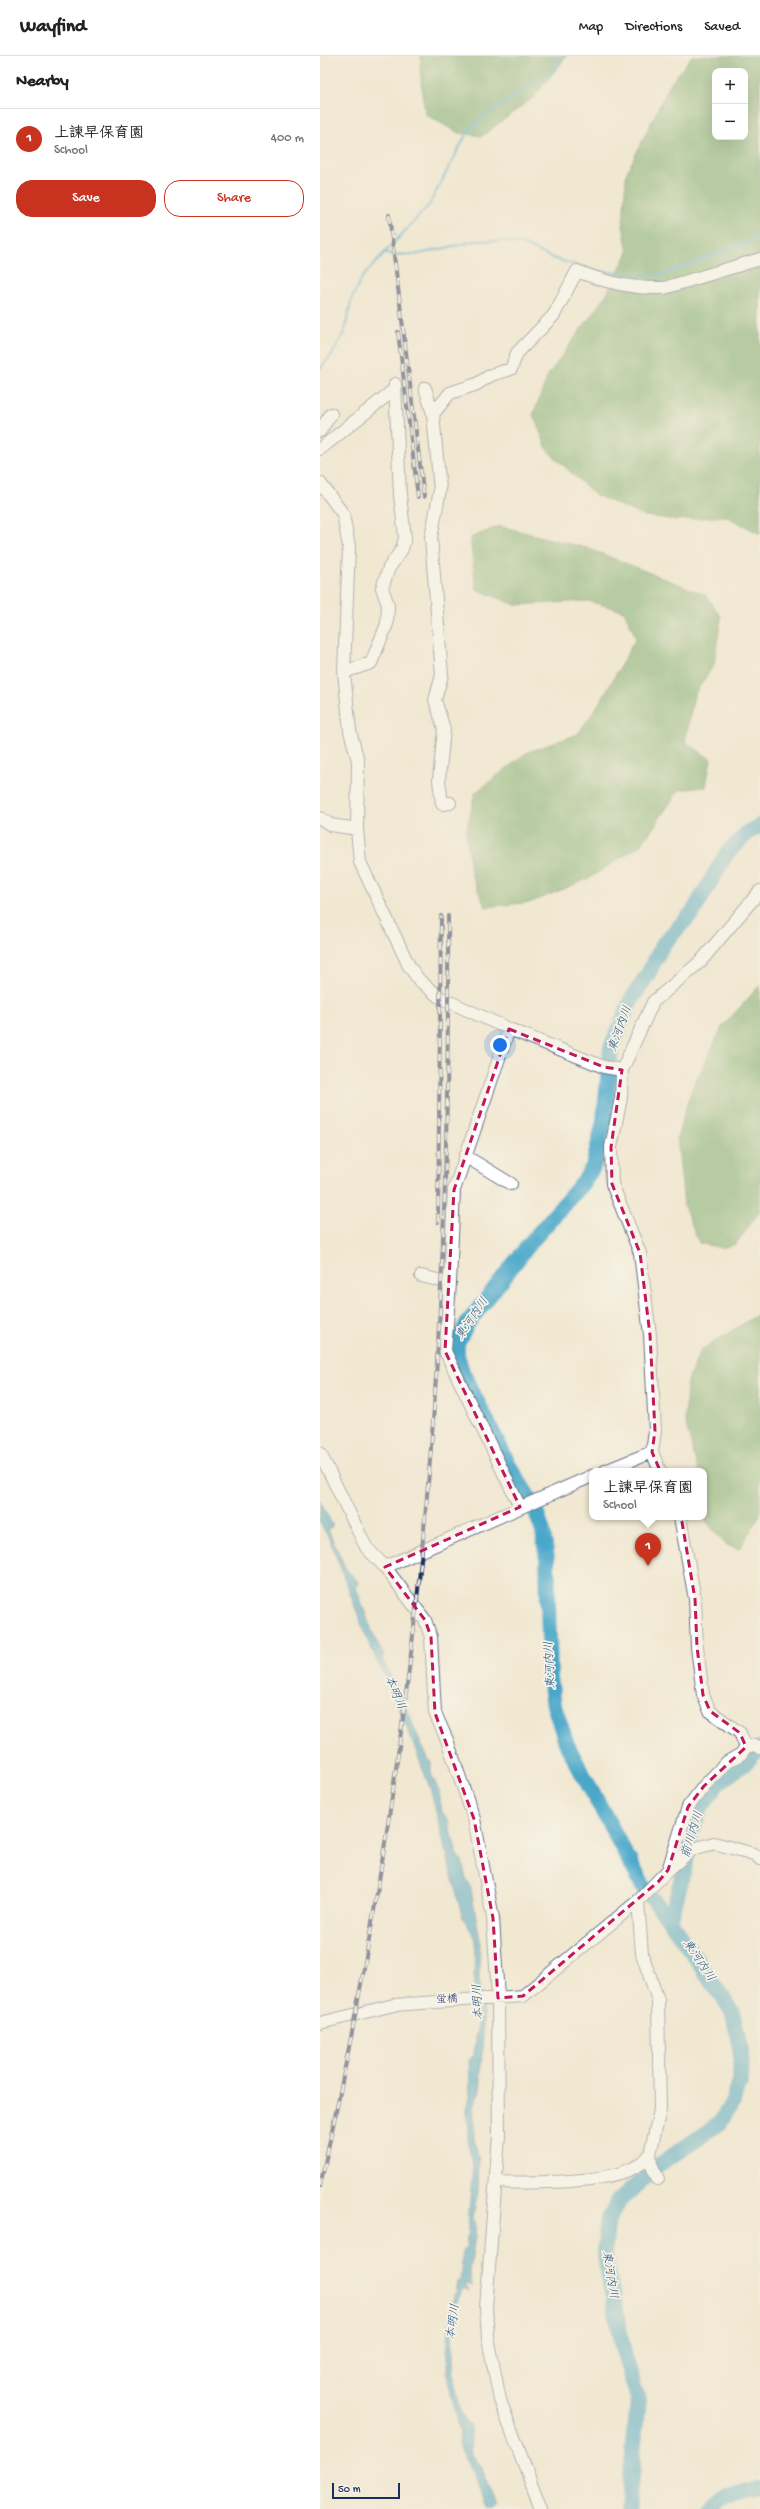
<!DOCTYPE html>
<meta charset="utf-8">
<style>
body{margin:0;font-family:"Gochi Hand","Klee One",sans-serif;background:#f6f6f6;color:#222}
.controls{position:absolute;right:12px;top:12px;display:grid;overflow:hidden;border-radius:8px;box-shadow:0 4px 16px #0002}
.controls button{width:36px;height:36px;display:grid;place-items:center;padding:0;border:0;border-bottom:1px solid #e0e0e0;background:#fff;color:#222;font:20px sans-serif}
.scale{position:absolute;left:12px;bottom:10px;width:68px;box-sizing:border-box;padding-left:4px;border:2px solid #1b2f5e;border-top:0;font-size:11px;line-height:14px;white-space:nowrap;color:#1b2f5e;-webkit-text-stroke:3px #f7f3e8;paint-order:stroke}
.you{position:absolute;left:180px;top:989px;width:14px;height:14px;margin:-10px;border:3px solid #fff;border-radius:50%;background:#1a73e8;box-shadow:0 0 0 6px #1a73e833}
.badge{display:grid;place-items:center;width:26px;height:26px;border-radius:50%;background:#c8321e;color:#fff;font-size:13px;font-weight:700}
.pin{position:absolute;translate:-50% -33px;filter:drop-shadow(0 1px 2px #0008)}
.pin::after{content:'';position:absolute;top:21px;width:14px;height:12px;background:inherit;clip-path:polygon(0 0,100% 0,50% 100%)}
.popup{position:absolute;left:269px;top:1412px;width:118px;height:52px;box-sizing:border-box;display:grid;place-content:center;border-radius:8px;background:#fff;filter:drop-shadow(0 1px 3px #0005);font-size:13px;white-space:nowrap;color:#767676}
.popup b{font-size:15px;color:#222}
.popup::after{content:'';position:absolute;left:50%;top:100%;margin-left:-8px;border:8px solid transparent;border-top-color:#fff}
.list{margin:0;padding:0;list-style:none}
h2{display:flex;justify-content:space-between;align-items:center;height:52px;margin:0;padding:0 16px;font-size:17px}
h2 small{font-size:13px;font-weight:400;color:#767676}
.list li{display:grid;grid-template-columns:26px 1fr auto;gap:12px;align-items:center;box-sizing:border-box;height:60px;padding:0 16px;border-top:1px solid #e0e0e0}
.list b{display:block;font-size:15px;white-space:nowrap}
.list p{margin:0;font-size:13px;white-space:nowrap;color:#767676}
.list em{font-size:13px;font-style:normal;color:#767676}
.actions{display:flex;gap:8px;padding:12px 16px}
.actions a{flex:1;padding:9px 0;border:1px solid #c8321e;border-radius:16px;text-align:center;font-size:14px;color:#c8321e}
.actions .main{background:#c8321e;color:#fff}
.map{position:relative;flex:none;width:440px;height:2453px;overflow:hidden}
header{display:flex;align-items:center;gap:24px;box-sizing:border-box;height:56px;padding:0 20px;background:#fff;border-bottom:1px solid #e0e0e0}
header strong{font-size:19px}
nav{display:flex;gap:22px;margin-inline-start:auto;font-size:14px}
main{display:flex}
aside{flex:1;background:#fff}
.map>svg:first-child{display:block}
</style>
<header>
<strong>Wayfind</strong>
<nav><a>Map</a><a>Directions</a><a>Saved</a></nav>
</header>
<main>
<aside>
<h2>Nearby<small></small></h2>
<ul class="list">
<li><span class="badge">1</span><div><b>上諫早保育園</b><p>School</p></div><em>400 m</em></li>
</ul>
<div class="actions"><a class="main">Save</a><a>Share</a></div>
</aside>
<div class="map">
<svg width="440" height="2453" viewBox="0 0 440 2453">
<rect width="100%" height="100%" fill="#f7f3e8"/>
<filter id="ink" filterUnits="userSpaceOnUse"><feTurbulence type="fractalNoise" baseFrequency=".025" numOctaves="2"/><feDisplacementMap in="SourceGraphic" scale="8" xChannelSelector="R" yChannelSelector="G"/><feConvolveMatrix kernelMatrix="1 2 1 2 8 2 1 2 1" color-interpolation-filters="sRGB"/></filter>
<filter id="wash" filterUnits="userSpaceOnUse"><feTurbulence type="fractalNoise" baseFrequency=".012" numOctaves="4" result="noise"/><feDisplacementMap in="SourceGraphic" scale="16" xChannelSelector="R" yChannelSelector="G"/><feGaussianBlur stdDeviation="0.9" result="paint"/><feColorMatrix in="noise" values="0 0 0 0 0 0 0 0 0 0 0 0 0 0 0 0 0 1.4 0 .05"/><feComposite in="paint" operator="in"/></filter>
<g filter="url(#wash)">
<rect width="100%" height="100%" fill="#f1e8d1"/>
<path fill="#71a968" stroke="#466c63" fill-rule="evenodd" d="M101 0H247L214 41 162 80 138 77 105 58 100 14Z
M372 0H440V478L406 460 358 464 324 460 275 439 228 395 213 359 228 319 286 239 308 196 303 170 306 118 350 28ZM395 15H425V81H395Z
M179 470 267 492 386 539 401 561 394 609 374 639 365 686 391 703 386 731 359 734 322 788 268 823 212 846 165 851 151 818 146 775 155 737 206 697 258 678 282 643 316 582 304 555 268 545 196 549 156 533 150 482Z
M440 929V1155L416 1188 401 1192 379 1187 364 1150 357 1081 372 1033 402 971Z
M440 1257V1459L420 1493 406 1489 383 1462 384 1415H378L365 1365 367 1325 381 1294Z"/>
<path fill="#4aa7c9" stroke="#326b94" d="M0 1445 12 1468V1471L8 1473 26 1513 39 1526 36 1532C46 1555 51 1579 64 1599L62 1603 77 1631 108 1703 111 1706V1717L119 1735 122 1756 128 1763 138 1801 142 1804 146 1823 151 1832 160 1884 159 1923 164 1957 160 2036 154 2051V2082L159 2102 158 2137 153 2162 156 2172 150 2217 152 2230 145 2226 149 2235 142 2232C130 2253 128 2357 150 2370L152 2400C165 2411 169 2434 177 2450L173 2453H166L154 2418 139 2390 140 2379 130 2339 127 2297 130 2258 137 2225 140 2224 143 2193 146 2192 153 2108 148 2088 147 2053 150 2041 149 2003 154 2000 155 1981 159 1964 154 1921 155 1882 142 1860 110 1732 86 1669 47 1583 10 1484 0 1467Z"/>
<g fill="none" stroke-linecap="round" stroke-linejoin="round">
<path stroke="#4aa7c9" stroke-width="2.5" d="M65 196 74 199 99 198 156 185H184L204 189 233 202 272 214 320 220 345 218 440 180
M0 313 13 297 24 277 32 242 43 220 109 149 147 77 164 60 232 15 240 0"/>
<path stroke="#4aa7c9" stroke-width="16" d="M350 1865 366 1807 371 1777 381 1752 398 1727 424 1708 440 1692
M308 2453 318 2343 305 2301 284 2196 288 2163 299 2145 336 2111 400 2067 415 2041 420 2026 421 1992 412 1955 350 1865 324 1832 247 1689 234 1649 230 1623 227 1503 223 1476 214 1450 191 1413 142 1316 137 1299V1287L147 1268 211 1186 265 1124 273 1111 284 1065 291 991 311 944 328 918 343 888 373 856 407 797 428 776 440 770
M391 2453 405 2440 440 2432"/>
</g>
</g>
<g filter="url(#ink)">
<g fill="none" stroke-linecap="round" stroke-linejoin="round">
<defs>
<path id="minor" d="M105 332 113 358
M0 375 11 358
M0 393 75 333
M0 427 23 458 29 491 24 616 30 675 38 705 37 773 40 806 89 910 99 924 119 941 189 973 284 1011 302 1014
M24 616 51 607 67 568 68 549 62 532 69 512 82 493 85 482 80 439 75 328
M130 747 122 748 119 724 124 673 115 644 122 619 111 482 120 434 113 358 130 337 157 328 171 319 191 313 197 297 234 259 257 215C284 226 315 233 344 232L440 203
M0 762 11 769 37 773
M145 1100 191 1128
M101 1220 130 1227 134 1134 189 973
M130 1227 125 1295 200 1451
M0 1397 46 1491 65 1511 105 1564 111 1581 115 1657 127 1684 154 1763 173 1862 178 1942 179 2080 166 2252 168 2282 180 2344 221 2453
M285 1415 332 1396
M340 1415 332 1396 335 1375 330 1279 320 1197 292 1128 291 1091 301 1042 302 1014 333 946 381 905 440 835
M65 1511 272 1420
M426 1691 435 1689 440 1692
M348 1814 368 1751 384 1730 407 1706 421 1698 426 1691 420 1677 390 1655 383 1639 377 1591 375 1543 360 1461
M318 1845 322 1898 338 1944 340 2054 330 2098 331 2108 338 2123
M0 1967 74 1949 203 1940 318 1845 348 1814 373 1793 394 1787 434 1798 440 1803
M176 2126C209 2127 312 2130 330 2098"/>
</defs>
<use href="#minor" stroke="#667086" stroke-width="14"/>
<use href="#minor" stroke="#fff" stroke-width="12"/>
<defs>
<path id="rail" d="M69 159 104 441
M78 276 98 441
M118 1166 121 860
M0 2130C50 1906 86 1679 106 1451 124 1254 129 1057 128 860"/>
</defs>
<use href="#rail" stroke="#1b2f5e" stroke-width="4"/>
<use href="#rail" stroke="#f7f3e8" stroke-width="2.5" stroke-dasharray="8" stroke-linecap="butt"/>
</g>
</g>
<path d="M0 0H440V2453H0ZM189 973 284 1011 302 1014 291 1091 292 1128 320 1197 330 1279 335 1375 332 1396 362 1466 375 1543 377 1591 383 1639 390 1655 420 1677 426 1691 384 1730 368 1751 348 1814 339 1825 203 1940 178 1942 173 1862 154 1763 115 1657 111 1581 105 1564 65 1511 200 1451 125 1295 134 1134Z" fill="#f1e8d1" fill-opacity=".55" fill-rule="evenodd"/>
<path fill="none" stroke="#c2185b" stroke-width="3" stroke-dasharray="8 5" stroke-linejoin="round" d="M189 973 284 1011 302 1014 291 1091 292 1128 320 1197 330 1279 335 1375 332 1396 362 1466 375 1543 377 1591 383 1639 390 1655 420 1677 426 1691 384 1730 368 1751 348 1814 339 1825 203 1940 178 1942 173 1862 154 1763 115 1657 111 1581 105 1564 65 1511 200 1451 125 1295 134 1134Z"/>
<g text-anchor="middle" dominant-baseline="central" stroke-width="3.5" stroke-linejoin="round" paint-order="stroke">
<g font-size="11" fill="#1b2f5e" stroke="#f7f3e8">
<text transform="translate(127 1944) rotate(-2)">蛍橋</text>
</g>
<g font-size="12" font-style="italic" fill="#2b5983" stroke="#f7f3e8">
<text transform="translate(301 973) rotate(-70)">東河内川</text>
<text transform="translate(153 1263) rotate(-56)">東河内川</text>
<text transform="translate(231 1609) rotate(-93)">東河内川</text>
<text transform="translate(74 1637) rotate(67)">本明川</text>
<text transform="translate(373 1779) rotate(-73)">前川内川</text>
<text transform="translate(378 1905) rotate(56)">東河内川</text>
<text transform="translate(159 1946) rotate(-93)">本明川</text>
<text transform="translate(289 2219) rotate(81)">東河内川</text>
<text transform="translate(134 2266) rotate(-82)">本明川</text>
</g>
</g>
</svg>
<div class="controls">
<button>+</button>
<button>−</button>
</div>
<div class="scale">50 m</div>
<div class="you"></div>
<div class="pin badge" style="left:328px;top:1510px">1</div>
<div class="popup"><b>上諫早保育園</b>School</div>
</div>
</main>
